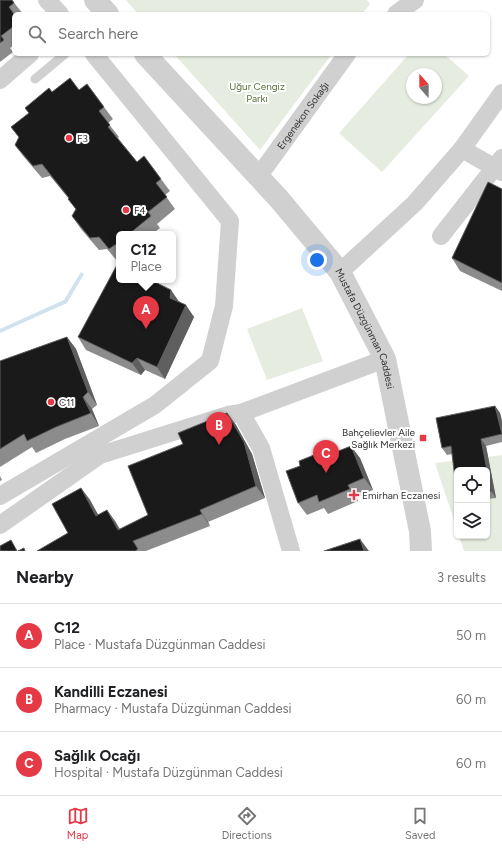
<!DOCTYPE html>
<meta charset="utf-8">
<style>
body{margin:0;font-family:Figtree,sans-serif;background:#f6f6f6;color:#202124}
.controls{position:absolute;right:12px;bottom:12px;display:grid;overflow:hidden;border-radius:6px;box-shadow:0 1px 3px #0004}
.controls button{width:36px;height:36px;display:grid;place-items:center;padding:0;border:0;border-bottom:1px solid #e0e0e0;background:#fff;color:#202124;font:20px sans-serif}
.compass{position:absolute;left:406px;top:68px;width:36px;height:36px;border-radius:50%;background:#fff;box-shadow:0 1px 3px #0004;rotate:339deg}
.you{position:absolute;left:317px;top:260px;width:14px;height:14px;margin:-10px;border:3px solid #fff;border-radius:50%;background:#1a73e8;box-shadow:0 0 0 6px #1a73e833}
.badge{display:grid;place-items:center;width:26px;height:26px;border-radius:50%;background:#e63946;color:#fff;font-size:13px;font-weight:700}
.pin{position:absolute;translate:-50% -33px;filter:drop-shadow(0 1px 2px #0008)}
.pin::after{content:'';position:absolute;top:21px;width:14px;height:12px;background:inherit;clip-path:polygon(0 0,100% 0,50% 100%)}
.popup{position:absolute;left:116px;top:231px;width:60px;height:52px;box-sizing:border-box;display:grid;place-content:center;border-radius:6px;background:#fff;filter:drop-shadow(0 1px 3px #0005);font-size:13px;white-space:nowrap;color:#757577}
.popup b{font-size:15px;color:#202124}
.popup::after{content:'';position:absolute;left:50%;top:100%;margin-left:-8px;border:8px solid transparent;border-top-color:#fff}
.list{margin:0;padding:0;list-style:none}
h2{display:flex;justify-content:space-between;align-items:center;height:52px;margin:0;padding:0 16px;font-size:17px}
h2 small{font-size:13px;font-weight:400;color:#757577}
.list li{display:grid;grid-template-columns:26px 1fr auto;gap:12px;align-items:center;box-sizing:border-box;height:64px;padding:0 16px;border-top:1px solid #e0e0e0}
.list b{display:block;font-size:15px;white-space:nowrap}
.list p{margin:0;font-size:13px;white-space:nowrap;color:#757577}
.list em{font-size:13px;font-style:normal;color:#757577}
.icon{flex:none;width:22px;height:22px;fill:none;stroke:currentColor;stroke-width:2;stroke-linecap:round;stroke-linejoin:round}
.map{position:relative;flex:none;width:502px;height:551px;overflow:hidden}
.search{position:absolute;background:#fff;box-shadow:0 1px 3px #0004;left:12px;right:12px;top:12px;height:44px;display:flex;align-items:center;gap:10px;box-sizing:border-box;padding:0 14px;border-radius:6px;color:#757577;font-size:15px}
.sheet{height:244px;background:#fff}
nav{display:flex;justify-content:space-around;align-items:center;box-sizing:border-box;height:56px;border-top:1px solid #e0e0e0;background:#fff;font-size:11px;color:#757577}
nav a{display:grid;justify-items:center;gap:2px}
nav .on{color:#e63946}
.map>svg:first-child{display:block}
</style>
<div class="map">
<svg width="502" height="551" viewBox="0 0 502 551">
<rect width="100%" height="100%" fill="#fff"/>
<path fill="#e6ecdf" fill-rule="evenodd" d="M126 0H367L370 4 362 14H138Z
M174 54H332L260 150Z
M409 54H444L469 76 382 172 339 133ZM412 74H436V98H412Z
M302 308 323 361 267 380 247 329Z
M502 455V551H464L459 536H487V470H457V529L435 463Z"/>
<path fill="#cfe2ee" d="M81 272 84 274 67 303 0 333V329L64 300Z"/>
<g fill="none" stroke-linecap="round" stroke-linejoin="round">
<path stroke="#d0d0d0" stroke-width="9" d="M35 79 65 54"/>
<g stroke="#d0d0d0" stroke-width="18">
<path d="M47 0 60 14"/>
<path d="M396 14 415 0"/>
<path d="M0 80 30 54"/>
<path d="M462 149 502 172"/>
<path id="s1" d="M258 177 347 54"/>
<path d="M441 236 502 158"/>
<path d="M340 272 415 203 462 149 502 93"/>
<path d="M241 413 385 359"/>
<path d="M0 496 155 405 210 361 224 306 230 221 94 54"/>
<path d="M0 525 100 455 228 415 241 413 261 448 291 551"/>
</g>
<g stroke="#d0d0d0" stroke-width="22">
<path d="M95 0 108 14"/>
<path id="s2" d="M145 54 279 199 340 272 385 359 420 531 421 551"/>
</g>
</g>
<path fill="#8c8c8c" d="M0 0H12L23 14H14V45L10 48 13 52 0 62Z
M52 92 104 107 113 119 108 123 119 137 118 138 137 162 161 179 170 191 165 195 175 209 157 224 160 228 152 234H119V261L118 262 107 249 99 250 81 229 72 216 76 210 69 199 50 176 42 178 24 157 15 145 19 138 11 127 29 113 25 108Z
M502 189V291L460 271 452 258Z
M179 301 194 317 165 379 145 370 141 375 86 350 78 337Z
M67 337 76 349 97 405 92 409 99 426 65 439 36 453 32 447 0 467V361Z
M495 406 500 413 502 421V442L486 446 496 498 487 499V470L452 454 447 455 442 448Z
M227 413 236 425 252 454 265 498 208 522 210 526 146 551H37L68 533 81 488 90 500 98 515 115 521 120 529 148 515 183 444Z
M338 452 360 458 373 490 356 497 358 501 328 514 324 508 307 515 298 503Z
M0 476 2 480 0 481Z"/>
<path fill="#5f5f5f" d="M171 290 180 303 170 298Z
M186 305 194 317 165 379 157 367Z
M67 337 76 349 97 405 88 392Z
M137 358 145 370 141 375 132 363Z
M83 397 92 409 99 426 91 413Z
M495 406 500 413 502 421V433Z
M227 413 236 425 252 454 265 498 256 486Z
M481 439 486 446 496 498 491 491Z
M351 446 360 458 373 490 364 478Z
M348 485 356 497 358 501 350 489Z
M81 488 90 500 105 527 96 516Z
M107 510 115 521 126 542 118 530Z
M200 510 208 522 210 526 202 514Z
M360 539 369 551H364Z"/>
<path fill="#1a1a1a" stroke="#5f5f5f" d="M0 0H12L14 3 9 7 14 14V26L1 36 4 40 0 43Z
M70 78 79 90 87 84 104 107 99 111 110 125 108 127 137 162 144 156 161 179 156 183 167 197 148 212 151 216 129 234H119V242L109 249 99 237 90 238 72 216 76 209 68 199 69 198 42 164 33 166 15 145 19 137 11 127 29 113 25 108 49 88 52 92Z
M488 182 502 189V283L452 258Z
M118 263H119V280H151L171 290 170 298 186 305 157 367 137 358 132 363 78 337Z
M67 337 88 392 83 397 91 413 56 427 27 441 24 434 0 449V361Z
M495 406 502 434 481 439 491 491H487V470H457V495L451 446 442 448 436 418Z
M227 413 244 442 256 486 200 510 202 514 133 541 138 549 135 551H37L68 533 52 504 81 488 96 516 107 510 118 530 148 515 128 466 183 444 178 433Z
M351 446 364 478 348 485 350 489 319 502 317 495 298 503 286 471 300 466 299 461 334 447 336 452Z
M360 539 364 551H324Z
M11 540 17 551H0V546Z
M24 548 25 551H18Z"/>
<g fill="#e63946" stroke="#fff" stroke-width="1.5">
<circle cx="69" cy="138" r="4"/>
<circle cx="126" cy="210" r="4"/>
<circle cx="51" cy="402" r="4"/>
<rect x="419" y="434" width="8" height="8" rx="2"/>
<path d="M352 489h4v4h4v4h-4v4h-4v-4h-4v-4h4z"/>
</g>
<g text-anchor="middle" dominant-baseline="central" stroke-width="4" stroke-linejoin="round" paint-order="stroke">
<g font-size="10" fill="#56703f" stroke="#fff">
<text x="257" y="86">Uğur Cengiz<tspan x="257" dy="12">Parkı</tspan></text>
</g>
<g font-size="10" fill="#333" stroke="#fff">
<text stroke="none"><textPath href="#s1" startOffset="76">Ergenekon Sokağı</textPath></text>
<text stroke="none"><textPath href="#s2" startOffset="355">Mustafa Düzgünman Caddesi</textPath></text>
</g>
<g font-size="10" fill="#333" stroke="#fff" text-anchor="start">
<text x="77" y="138">F3</text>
<text x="134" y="210">F4</text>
<text x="59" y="402">C11</text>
<text x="415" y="432" text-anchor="end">Bahçelievler Aile<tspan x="415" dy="12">Sağlık Merkezi</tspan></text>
<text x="362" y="495">Emirhan Eczanesi</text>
</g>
</g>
</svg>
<div class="controls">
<button><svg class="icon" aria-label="locate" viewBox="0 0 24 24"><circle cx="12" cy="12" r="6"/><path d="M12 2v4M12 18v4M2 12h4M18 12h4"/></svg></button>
<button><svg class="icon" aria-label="layers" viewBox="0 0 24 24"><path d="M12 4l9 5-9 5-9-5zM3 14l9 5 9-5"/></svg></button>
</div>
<svg class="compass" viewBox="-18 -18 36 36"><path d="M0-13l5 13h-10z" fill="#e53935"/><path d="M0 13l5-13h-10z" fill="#757577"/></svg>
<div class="you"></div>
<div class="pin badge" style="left:146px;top:329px">A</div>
<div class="popup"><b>C12</b>Place</div>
<div class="pin badge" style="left:219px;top:445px">B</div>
<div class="pin badge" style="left:326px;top:473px">C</div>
<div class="search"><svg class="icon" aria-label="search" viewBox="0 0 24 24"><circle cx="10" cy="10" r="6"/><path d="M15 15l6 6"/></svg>Search here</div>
</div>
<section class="sheet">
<h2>Nearby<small>3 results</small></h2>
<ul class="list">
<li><span class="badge">A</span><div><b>C12</b><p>Place · Mustafa Düzgünman Caddesi</p></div><em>50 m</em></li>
<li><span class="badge">B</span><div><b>Kandilli Eczanesi</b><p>Pharmacy · Mustafa Düzgünman Caddesi</p></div><em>60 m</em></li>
<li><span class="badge">C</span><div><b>Sağlık Ocağı</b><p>Hospital · Mustafa Düzgünman Caddesi</p></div><em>60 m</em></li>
</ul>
</section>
<nav>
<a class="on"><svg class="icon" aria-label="map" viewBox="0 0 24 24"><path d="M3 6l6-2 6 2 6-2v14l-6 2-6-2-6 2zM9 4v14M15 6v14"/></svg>Map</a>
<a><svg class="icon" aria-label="directions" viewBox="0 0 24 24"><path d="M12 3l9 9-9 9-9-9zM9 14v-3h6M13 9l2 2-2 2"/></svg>Directions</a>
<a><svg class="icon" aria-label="saved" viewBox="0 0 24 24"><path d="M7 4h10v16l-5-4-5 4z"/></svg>Saved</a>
</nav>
